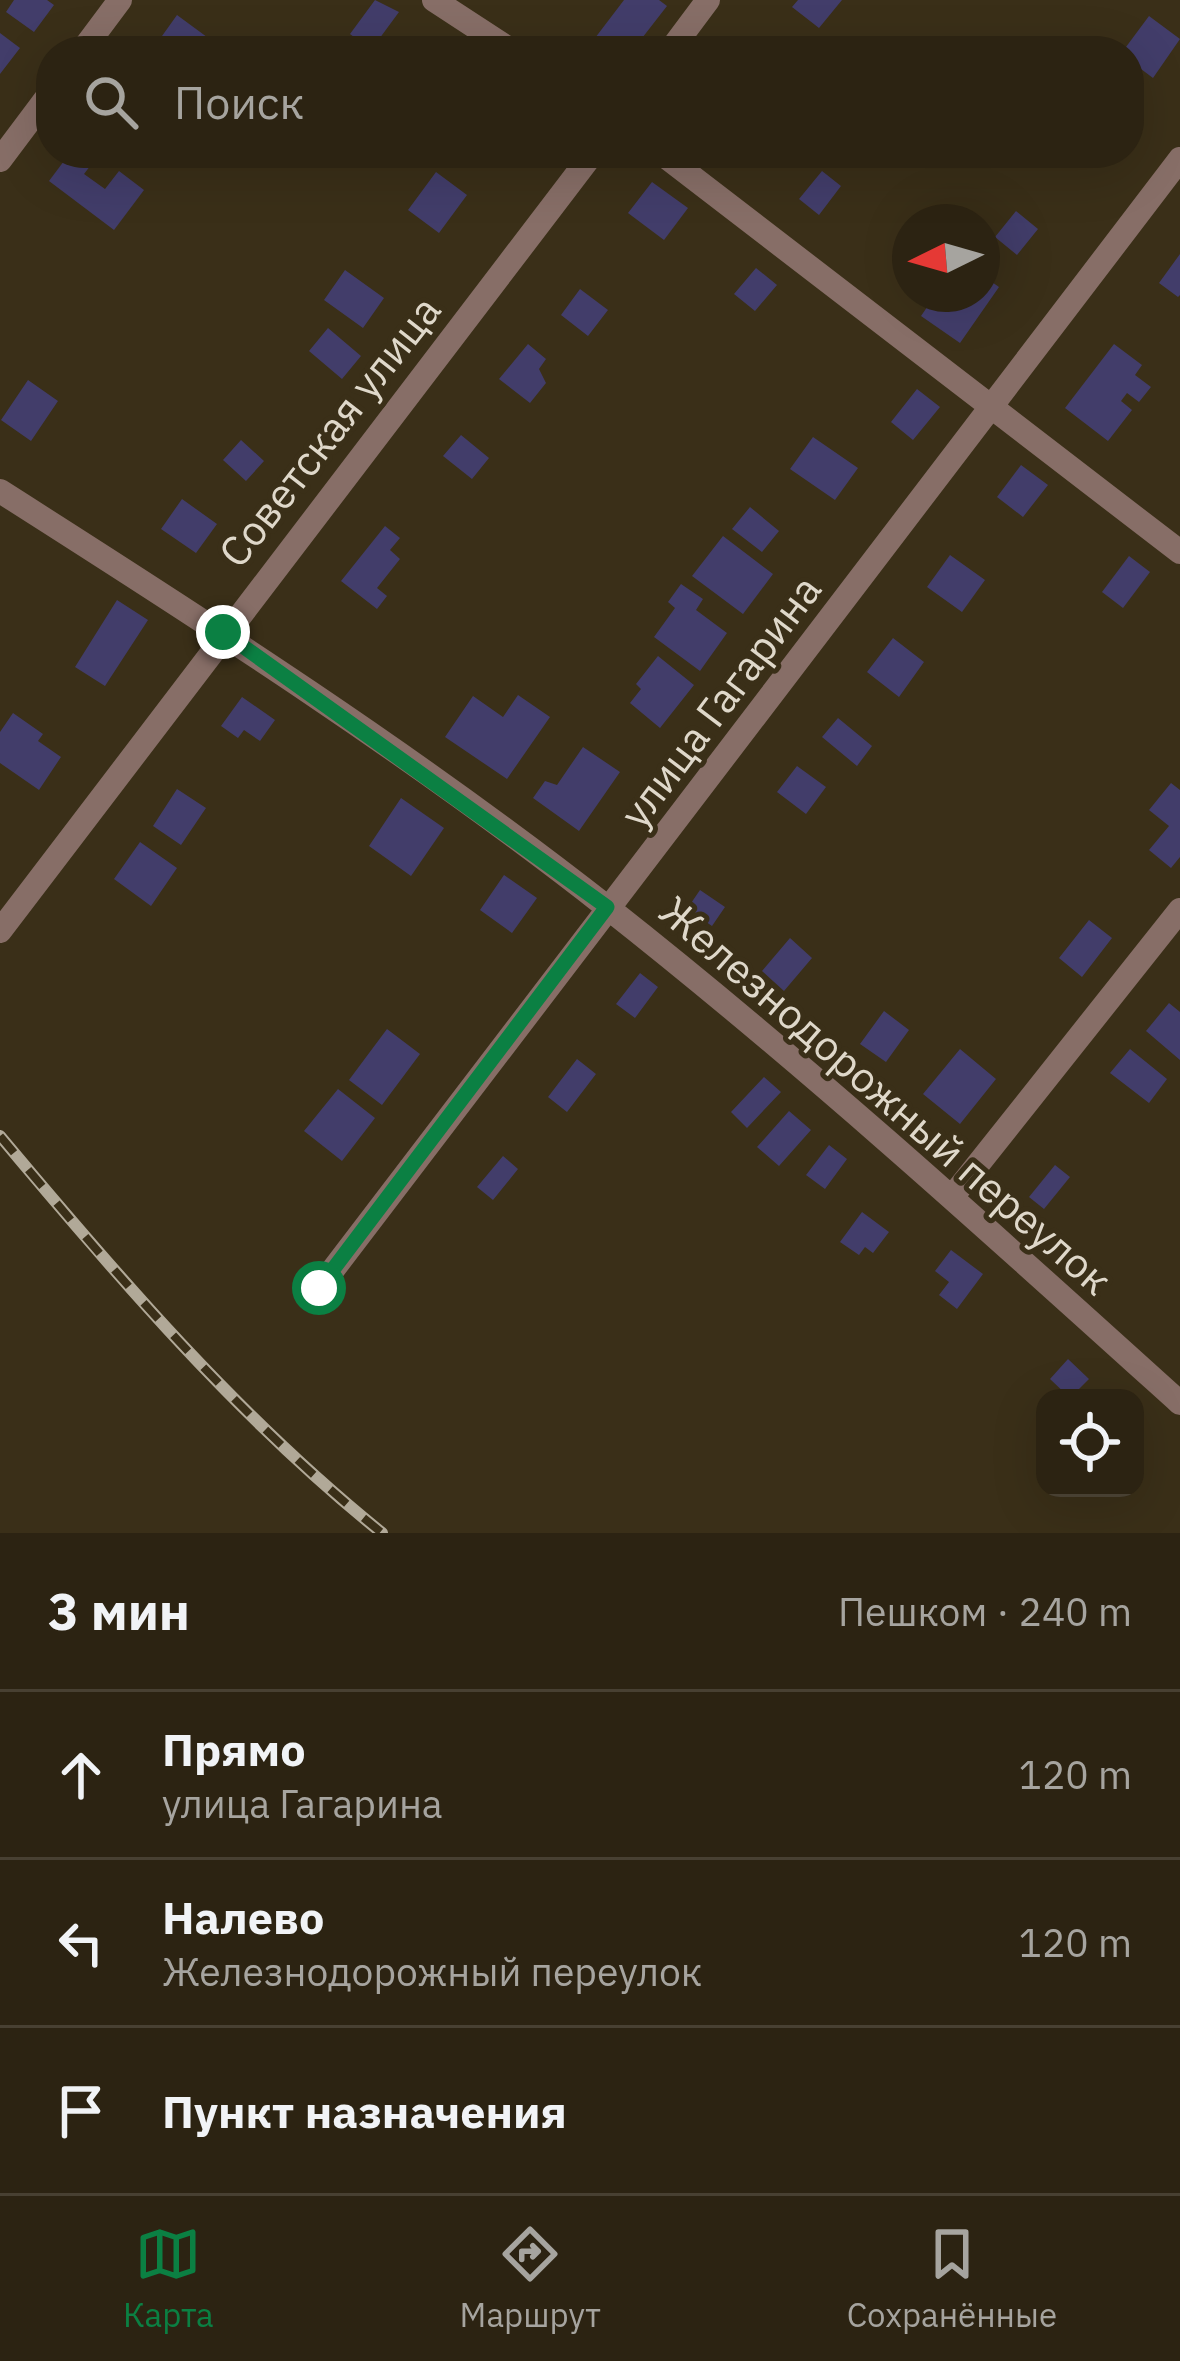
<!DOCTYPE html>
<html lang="ru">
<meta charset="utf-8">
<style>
body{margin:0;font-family:"IBM Plex Sans",sans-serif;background:#342b1b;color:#f1f3f6}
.controls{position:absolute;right:36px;bottom:36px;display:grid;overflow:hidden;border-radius:24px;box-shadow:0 12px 48px #0002}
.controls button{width:108px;height:108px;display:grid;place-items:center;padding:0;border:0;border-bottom:3px solid #484032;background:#2c2312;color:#f1f3f6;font:60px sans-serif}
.compass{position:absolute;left:892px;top:204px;width:108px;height:108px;border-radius:50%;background:#2c2312;box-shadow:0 12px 48px #0002;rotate:265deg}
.stop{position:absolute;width:36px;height:36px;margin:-27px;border:9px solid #0b8043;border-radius:50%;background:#fff}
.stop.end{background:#0b8043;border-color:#fff;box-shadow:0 3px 12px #0008}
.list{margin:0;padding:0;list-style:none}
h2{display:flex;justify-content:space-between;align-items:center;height:156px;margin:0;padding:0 48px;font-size:51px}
h2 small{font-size:39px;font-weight:400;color:#a6a49f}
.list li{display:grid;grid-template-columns:78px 1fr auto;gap:36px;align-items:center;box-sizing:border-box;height:168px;padding:0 48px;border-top:3px solid #484032}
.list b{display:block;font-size:45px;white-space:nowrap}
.list p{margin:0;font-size:39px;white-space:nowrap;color:#a6a49f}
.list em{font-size:39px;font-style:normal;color:#a6a49f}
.icon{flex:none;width:66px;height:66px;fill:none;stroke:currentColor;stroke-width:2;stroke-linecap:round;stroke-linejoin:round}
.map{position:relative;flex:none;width:1180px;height:1533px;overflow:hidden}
.search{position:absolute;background:#2c2312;box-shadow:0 12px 48px #0002;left:36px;right:36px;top:36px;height:132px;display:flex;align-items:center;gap:30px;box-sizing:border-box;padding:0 42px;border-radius:48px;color:#a6a49f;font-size:45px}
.sheet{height:660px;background:#2c2312}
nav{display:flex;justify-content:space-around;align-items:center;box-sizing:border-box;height:168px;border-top:3px solid #484032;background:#2c2312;font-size:33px;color:#a6a49f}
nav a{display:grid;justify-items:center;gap:6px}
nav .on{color:#0b8043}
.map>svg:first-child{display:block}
</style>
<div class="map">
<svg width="1180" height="1533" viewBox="0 0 1180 1533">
<rect width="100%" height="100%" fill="#3a2f18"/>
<path fill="#423d6a" d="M14 0H47L54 5 34 32 6 12Z
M375 0 399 12 371 50 350 34Z
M624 0H659L667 6 632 51H604L592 42Z
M798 0H842L819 28 792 7Z
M177 15 211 40 203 51H167L157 43Z
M1149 16 1180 39 1153 78 1129 60V51H1123Z
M0 33 20 48 0 74Z
M70 153H84L94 161 84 174 105 189 119 171 144 190 114 230 49 181Z
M822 171 841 186 819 215 799 199Z
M436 172 467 195 439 233 408 210Z
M652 182 688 208 664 240 628 213Z
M1016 211 1038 229 1017 255 995 237Z
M1180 254V295L1178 297 1159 283Z
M756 268 777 285 755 311 734 294Z
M345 270 384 298 363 328 324 300Z
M982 275 999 287 960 343 921 316 936 294H982Z
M580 289 608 310 588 336 561 315Z
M328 328 361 356 342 379 309 351Z
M528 344 546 359 539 369 546 383 530 403 499 379Z
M1114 344 1142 365 1135 375 1151 387 1139 402 1127 393 1121 401 1132 410 1108 441 1065 408Z
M28 380 58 401 31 441 1 420Z
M917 389 940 407 913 440 891 422Z
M461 435 489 458 472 479 443 456Z
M813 437 858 468 835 500 790 469Z
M241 440 264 461 246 481 223 460Z
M1021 465 1048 485 1023 517 997 497Z
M182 499 217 524 196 553 161 529Z
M750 507 779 531 762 552 732 529Z
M385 526 400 538 390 550 400 559 377 588 387 596 377 609 341 581Z
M723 536 773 574 743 614 692 576Z
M950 555 985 580 962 612 927 587Z
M1129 556 1150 572 1123 608 1102 592Z
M681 584 703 599 696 610 727 633 700 671 654 637 675 608 668 602Z
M117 600 148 620 105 686 75 667Z
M893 638 924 662 899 697 867 672Z
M658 656 694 685 660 728 630 703 641 689 636 684Z
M518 695 550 717 507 779 445 737 473 696 503 717Z
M242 697 275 720 260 741 244 730 238 738 221 726Z
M13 713 43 734 38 741 61 757 39 790 0 763V732Z
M838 718 872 746 857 766 822 737Z
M583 747 620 772 579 831 533 798 545 781 557 785Z
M797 766 826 787 806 814 777 792Z
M1171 783 1180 790V857L1171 868 1149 850 1169 826 1149 810Z
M177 789 206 808 181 845 153 826Z
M401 798 444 828 411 876 369 846Z
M140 842 177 868 151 906 114 879Z
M504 875 537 898 512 933 480 910Z
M700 890 725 907 712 926 687 909Z
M1089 920 1112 938 1082 977 1059 958Z
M790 938 812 958 784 991 762 971Z
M640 973 658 987 635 1018 616 1004Z
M1169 1003 1180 1012V1060L1146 1031Z
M884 1011 909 1030 886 1062 860 1044Z
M387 1029 420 1054 382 1105 349 1080Z
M960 1049 996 1079 960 1124 923 1094Z
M1130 1049 1167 1079 1149 1103 1110 1073Z
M577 1059 596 1074 567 1112 548 1097Z
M764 1077 781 1092 747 1128 731 1112Z
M338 1089 375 1118 342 1161 304 1131Z
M789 1111 811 1130 779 1166 757 1147Z
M829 1145 847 1159 825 1189 806 1175Z
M503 1156 518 1169 493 1200 477 1187Z
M1055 1165 1070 1177 1044 1209 1029 1197Z
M862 1212 889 1232 873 1253 865 1247 859 1255 840 1242Z
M951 1250 983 1274 957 1309 939 1295 949 1282 935 1271Z
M1068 1359 1089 1379 1070 1398 1050 1379Z"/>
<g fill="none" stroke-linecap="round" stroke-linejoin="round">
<path stroke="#876e67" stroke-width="24" d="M434 0 512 51
M82 51 120 0
M670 51 708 0
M661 153 1180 552
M0 160 51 92
M0 491C206 622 416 757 608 908 806 1064 993 1234 1180 1403
M0 931 593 153
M952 1197 1180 910
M319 1288 1180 159"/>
<defs>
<path id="rail" d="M0 1136C117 1276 239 1418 382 1533"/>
</defs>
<use href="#rail" stroke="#b1a998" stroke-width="12"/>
<use href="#rail" stroke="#3a2f18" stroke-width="8" stroke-dasharray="22" stroke-linecap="butt"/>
</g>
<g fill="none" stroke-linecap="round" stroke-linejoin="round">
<path stroke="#0b8043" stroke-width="15" d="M223 632 607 907 319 1288"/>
</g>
<g text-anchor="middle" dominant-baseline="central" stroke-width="10" stroke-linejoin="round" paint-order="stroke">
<g font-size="42" fill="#dfd8ca" stroke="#3a2f18">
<text transform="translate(329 431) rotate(-52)">Советская улица</text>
<text transform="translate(720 701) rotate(-53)">улица Гагарина</text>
<text transform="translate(886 1095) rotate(41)">Железнодорожный переулок</text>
</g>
</g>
</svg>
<div class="controls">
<button><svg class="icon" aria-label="locate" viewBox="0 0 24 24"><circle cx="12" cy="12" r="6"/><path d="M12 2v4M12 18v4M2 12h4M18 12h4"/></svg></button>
</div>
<svg class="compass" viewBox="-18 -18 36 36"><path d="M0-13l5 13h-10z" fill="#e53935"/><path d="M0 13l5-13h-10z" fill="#a6a49f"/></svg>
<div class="stop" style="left:319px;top:1288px"></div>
<div class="stop end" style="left:223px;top:632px"></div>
<div class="search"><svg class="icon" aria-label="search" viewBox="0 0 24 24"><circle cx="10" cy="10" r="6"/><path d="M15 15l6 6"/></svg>Поиск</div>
</div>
<section class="sheet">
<h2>3 мин<small>Пешком · 240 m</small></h2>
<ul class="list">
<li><svg class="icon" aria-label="ahead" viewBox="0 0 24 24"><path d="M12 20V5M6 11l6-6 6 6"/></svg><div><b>Прямо</b><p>улица Гагарина</p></div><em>120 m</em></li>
<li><svg class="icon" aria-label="left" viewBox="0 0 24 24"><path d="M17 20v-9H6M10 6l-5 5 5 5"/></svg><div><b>Налево</b><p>Железнодорожный переулок</p></div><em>120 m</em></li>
<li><svg class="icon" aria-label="arrive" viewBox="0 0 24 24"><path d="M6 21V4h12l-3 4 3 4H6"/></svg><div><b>Пункт назначения</b></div></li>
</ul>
</section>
<nav>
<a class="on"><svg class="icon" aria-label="map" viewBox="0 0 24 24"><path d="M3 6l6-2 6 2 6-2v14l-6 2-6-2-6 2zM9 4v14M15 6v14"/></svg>Карта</a>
<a><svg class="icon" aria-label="directions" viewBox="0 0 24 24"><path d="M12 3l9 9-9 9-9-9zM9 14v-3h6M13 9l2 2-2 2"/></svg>Маршрут</a>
<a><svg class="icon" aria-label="saved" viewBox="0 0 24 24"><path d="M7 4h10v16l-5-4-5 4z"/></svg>Сохранённые</a>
</nav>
